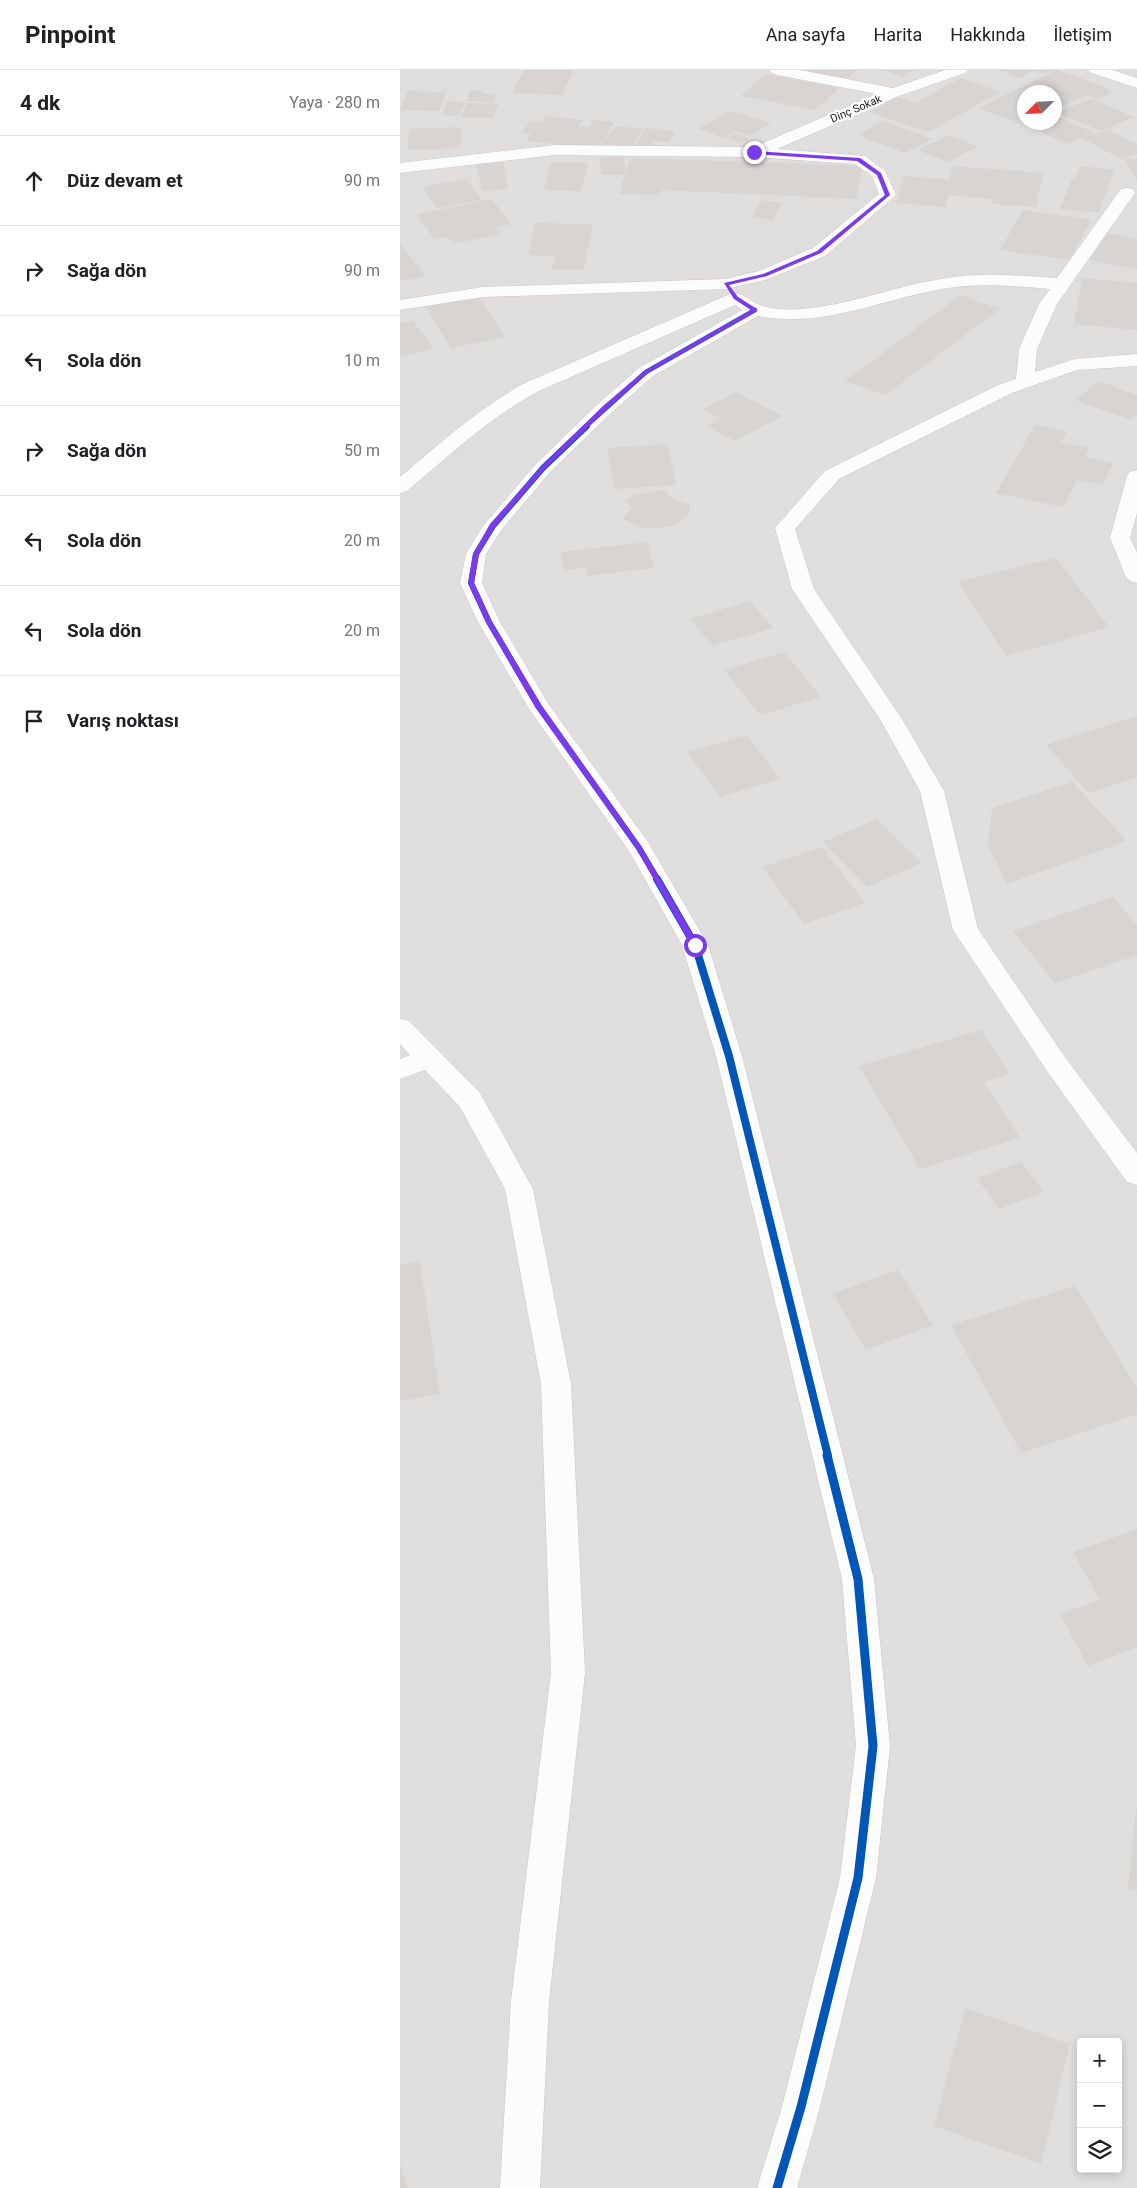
<!DOCTYPE html>
<html lang="tr">
<meta charset="utf-8">
<style>
body{margin:0;font-family:Roboto,sans-serif;background:#f6f6f6;color:#202124}
.controls{position:absolute;right:15px;bottom:15px;display:grid;overflow:hidden;border-radius:5px;box-shadow:0 2px 8px #0003}
.controls button{width:45px;height:45px;display:grid;place-items:center;padding:0;border:0;border-bottom:1px solid #e0e0e0;background:#fff;color:#202124;font:25px sans-serif}
.compass{position:absolute;left:617px;top:15px;width:45px;height:45px;border-radius:50%;background:#fff;box-shadow:0 2px 8px #0003;rotate:246deg}
.stop{position:absolute;width:15px;height:15px;margin:-11px;border:4px solid #7c3aed;border-radius:50%;background:#fff}
.stop.end{background:#7c3aed;border-color:#fff;box-shadow:0 1px 5px #0008}
.list{margin:0;padding:0;list-style:none}
h2{display:flex;justify-content:space-between;align-items:center;height:65px;margin:0;padding:0 20px;font-size:21px}
h2 small{font-size:16px;font-weight:400;color:#757577}
.list li{display:grid;grid-template-columns:32px 1fr auto;gap:15px;align-items:center;box-sizing:border-box;height:90px;padding:0 20px;border-top:1px solid #e0e0e0}
.list b{display:block;font-size:19px;white-space:nowrap}
.list em{font-size:16px;font-style:normal;color:#757577}
.icon{flex:none;width:28px;height:28px;fill:none;stroke:currentColor;stroke-width:2;stroke-linecap:round;stroke-linejoin:round}
.map{position:relative;flex:none;width:737px;height:2118px;overflow:hidden}
header{display:flex;align-items:center;gap:30px;box-sizing:border-box;height:70px;padding:0 25px;background:#fff;border-bottom:1px solid #e0e0e0}
header strong{font-size:24px}
nav{display:flex;gap:28px;margin-inline-start:auto;font-size:18px}
main{display:flex}
aside{flex:1;background:#fff}
.map>svg:first-child{display:block}
</style>
<header>
<strong>Pinpoint</strong>
<nav><a>Ana sayfa</a><a>Harita</a><a>Hakkında</a><a>İletişim</a></nav>
</header>
<main>
<aside>
<h2>4 dk<small>Yaya · 280 m</small></h2>
<ul class="list">
<li><svg class="icon" aria-label="ahead" viewBox="0 0 24 24"><path d="M12 20V5M6 11l6-6 6 6"/></svg><div><b>Düz devam et</b></div><em>90 m</em></li>
<li><svg class="icon" aria-label="right" viewBox="0 0 24 24"><path d="M7 20v-9h11M14 6l5 5-5 5"/></svg><div><b>Sağa dön</b></div><em>90 m</em></li>
<li><svg class="icon" aria-label="left" viewBox="0 0 24 24"><path d="M17 20v-9H6M10 6l-5 5 5 5"/></svg><div><b>Sola dön</b></div><em>10 m</em></li>
<li><svg class="icon" aria-label="right" viewBox="0 0 24 24"><path d="M7 20v-9h11M14 6l5 5-5 5"/></svg><div><b>Sağa dön</b></div><em>50 m</em></li>
<li><svg class="icon" aria-label="left" viewBox="0 0 24 24"><path d="M17 20v-9H6M10 6l-5 5 5 5"/></svg><div><b>Sola dön</b></div><em>20 m</em></li>
<li><svg class="icon" aria-label="left" viewBox="0 0 24 24"><path d="M17 20v-9H6M10 6l-5 5 5 5"/></svg><div><b>Sola dön</b></div><em>20 m</em></li>
<li><svg class="icon" aria-label="arrive" viewBox="0 0 24 24"><path d="M6 21V4h12l-3 4 3 4H6"/></svg><div><b>Varış noktası</b></div></li>
</ul>
</aside>
<div class="map">
<svg width="737" height="2118" viewBox="0 0 737 2118">
<rect width="100%" height="100%" fill="#f0eeeb"/>
<path fill="#dfdedc" fill-rule="evenodd" d="M0 0H737V2118H0ZM624 22H654V52H624ZM681 1972H718V2099H681Z"/>
<path fill="#d7d4d2" d="M124 0H174L162 25 112 23Z
M405 0H457L446 10Z
M482 0H514L504 7Z
M600 0H654L644 4 635 1 619 8Z
M657 0 708 18 705 19 713 22 699 29 686 25 654 40V22H624V52H629L623 55 578 38Z
M365 4 439 18 416 40 341 26Z
M560 8 601 22 529 62 469 42 497 27 515 33Z
M71 20 82 21 81 24H96L93 32 66 31Z
M8 21 46 22 39 41 0 40Z
M692 29 734 47 701 61 655 42Z
M48 31 65 32 59 46 41 45Z
M67 33 98 34 93 48 61 47Z
M330 41 371 53 351 66 335 61 324 68 298 59Z
M654 45 694 63 666 74 626 55 633 52H654Z
M145 46 183 50 178 57H189L194 50 214 52 199 78 126 71 131 64 122 63 130 51 142 52Z
M484 51 532 69 505 83 457 65Z
M216 56 244 59 230 78 202 74Z
M61 57V78L8 80 9 59Z
M246 58 276 62 269 72 254 71 250 77 235 76Z
M709 60 737 74V83L721 89 682 68Z
M338 63 349 69 339 72 328 67Z
M548 65 578 76 548 92 518 80Z
M200 87H224L225 104 231 88 462 96 456 129 262 120 260 125 219 124 225 105H201Z
M737 88V111L725 89Z
M103 92 108 119 82 121 76 94Z
M151 92 188 93 181 121 144 120Z
M553 96 643 103 636 137 592 134 593 129 548 125 545 137 496 133 504 106 549 110Z
M680 96 714 100 699 143 660 139 672 109H675Z
M67 109 82 130 37 138 23 117Z
M92 129 111 154 95 157 100 164 53 174 47 166 34 169 17 144Z
M362 130 382 133 373 150 352 147Z
M623 140 691 150 670 190 600 180Z
M135 153 193 154 184 199H152L155 186 128 185Z
M706 163 737 169V199L689 190Z
M0 173 25 206 0 211Z
M682 208 737 213V260L674 254Z
M77 224 105 267 51 278 24 234Z
M560 225 600 239 486 325 445 311Z
M13 251 34 279 0 287V254Z
M699 311 737 325V345L730 350 675 330Z
M336 322 383 346 335 371 306 356 320 348 302 339Z
M635 355 667 361 661 372 689 378 685 387 714 393 702 415 677 410 663 437 596 423Z
M268 374 276 415 214 419 207 378Z
M254 421H266L271 428 289 434 290 440 287 447 272 456 248 459 228 452 223 447 232 439 226 430 234 425Z
M247 472 254 498 187 506 185 498 164 500 160 482Z
M656 488 709 557 606 586 558 512Z
M350 531 373 558 312 576 290 549Z
M384 582 421 627 360 645 324 600Z
M737 646V707L689 723 646 675Z
M347 665 380 709 320 727 287 682Z
M672 712 727 771 607 814 588 775 592 738Z
M477 749 522 793 467 817 423 772Z
M422 777 465 833 404 854 362 797Z
M713 827 737 855V885L655 913 613 861Z
M581 960 610 1004 584 1012 620 1068 520 1099 459 996Z
M621 1092 644 1122 599 1139 577 1108Z
M20 1192 40 1324 0 1331V1195Z
M498 1200 533 1255 466 1280 433 1223Z
M675 1216 737 1318V1344L621 1383 551 1255Z
M737 1459V1577L688 1596 660 1544 700 1530 673 1482Z
M736 1738H737V1820L728 1818Z
M565 1938 670 1974 641 2094 534 2056Z
M0 2093 8 2118H0Z"/>
<g fill="none" stroke-linecap="round" stroke-linejoin="round">
<defs>
<path id="minor" d="M369 0H400L493 18 545 0H568L565 3 499 26 377 79 465 86 485 101 496 125 425 186 365 210 326 219 83 227 0 240V230L83 217 326 209 359 201 413 178 479 124 472 106 455 94 354 87 155 85 0 103V93L155 75 354 77 477 24 377 5 372 3Z
M688 0H712L737 8V18L691 3Z
M727 118 733 119 735 123 657 234 637 279 635 302 675 289 737 284V296L677 300 612 323 439 409 395 459 414 519 502 649 544 721 578 859 667 990 737 1083V1115L727 1112 649 1004 553 860 520 721 480 649 392 519 375 458 425 401 598 315 616 309 619 279 639 234 650 219C616 216 582 213 548 218 484 228 423 259 358 246L253 306 212 342 150 402 102 459 86 484 82 513 100 552 149 635 248 772 308 875 342 986 474 1509 490 1676 476 1808 420 2037 397 2118H357L382 2037 440 1808 456 1676 442 1509 316 986 282 875 229 781 128 637 78 552 60 513 66 484 83 456 136 394 198 334 239 298 342 240 335 235 139 321C90 347 49 386 7 421L0 423V407C40 373 79 338 125 313L330 224C343 221 348 231 360 235 373 240 389 240 402 239 451 235 498 215 547 208 583 202 621 206 657 208L721 119Z
M737 400V443L730 468 737 483V513L730 511 726 507 710 468 727 406 730 402Z
M0 949 9 951 80 1023 133 1119 171 1314 185 1603 149 1931 140 2118H100L111 1931 151 1603 141 1314 105 1119 60 1037 25 1000 0 1009V989L10 985 0 974Z"/>
</defs>
<use href="#minor" stroke="#c9c8c7" stroke-width="1"/>
<use href="#minor" fill="#fdfcfc" fill-rule="evenodd"/>
<defs>
<path id="cycleway-far3" d="M185 357 246 302 355 240"/>
<path id="cycleway-far2" d="M187 356 143 398 93 456 76 484 71 513 89 552 139 637 239 778 258 810"/>
<path id="cycleway-far1" d="M257 809 295 875 329 986 428 1386"/>
<path id="cycleway" d="M377 2118 401 2037 458 1808 473 1676 458 1509 427 1385"/>
</defs>
<use href="#cycleway-far3" stroke="#fff" stroke-width="6"/>
<use href="#cycleway-far2" stroke="#fff" stroke-width="9"/>
<use href="#cycleway-far1" stroke="#fff" stroke-width="11"/>
<use href="#cycleway" stroke="#fff" stroke-width="12"/>
<use href="#cycleway-far3" stroke="#0057b8" stroke-width="4.5"/>
<use href="#cycleway-far2" stroke="#0057b8" stroke-width="6"/>
<use href="#cycleway-far1" stroke="#0057b8" stroke-width="8"/>
<use href="#cycleway" stroke="#0057b8" stroke-width="9"/>
</g>
<path fill="#7c3aed" d="M353 81 460 88 481 103 490 125 421 183 367 206 329 215 338 227 357 239V241L248 303 207 339 145 399 95 457 79 484 74 513 92 552 142 636 241 776 299 875 295 877 291 875 236 778 135 637 86 552 68 513 73 484 90 454 141 397 203 336 244 301 351 240 334 229 324 213 363 204 417 181 485 125 477 105 457 91 354 84Z"/>
<g text-anchor="middle" dominant-baseline="central" stroke-width="4.5" stroke-linejoin="round" paint-order="stroke">
<g font-size="11" fill="#222" stroke="#fff">
<text transform="translate(456 39) rotate(-23)">Dinç Sokak</text>
</g>
</g>
</svg>
<div class="controls">
<button>+</button>
<button>−</button>
<button><svg class="icon" aria-label="layers" viewBox="0 0 24 24"><path d="M12 4l9 5-9 5-9-5zM3 14l9 5 9-5"/></svg></button>
</div>
<svg class="compass" viewBox="-18 -18 36 36"><path d="M0-13l5 13h-10z" fill="#e53935"/><path d="M0 13l5-13h-10z" fill="#757577"/></svg>
<div class="stop" style="left:295px;top:875px"></div>
<div class="stop end" style="left:354px;top:82px"></div>
</div>
</main>
